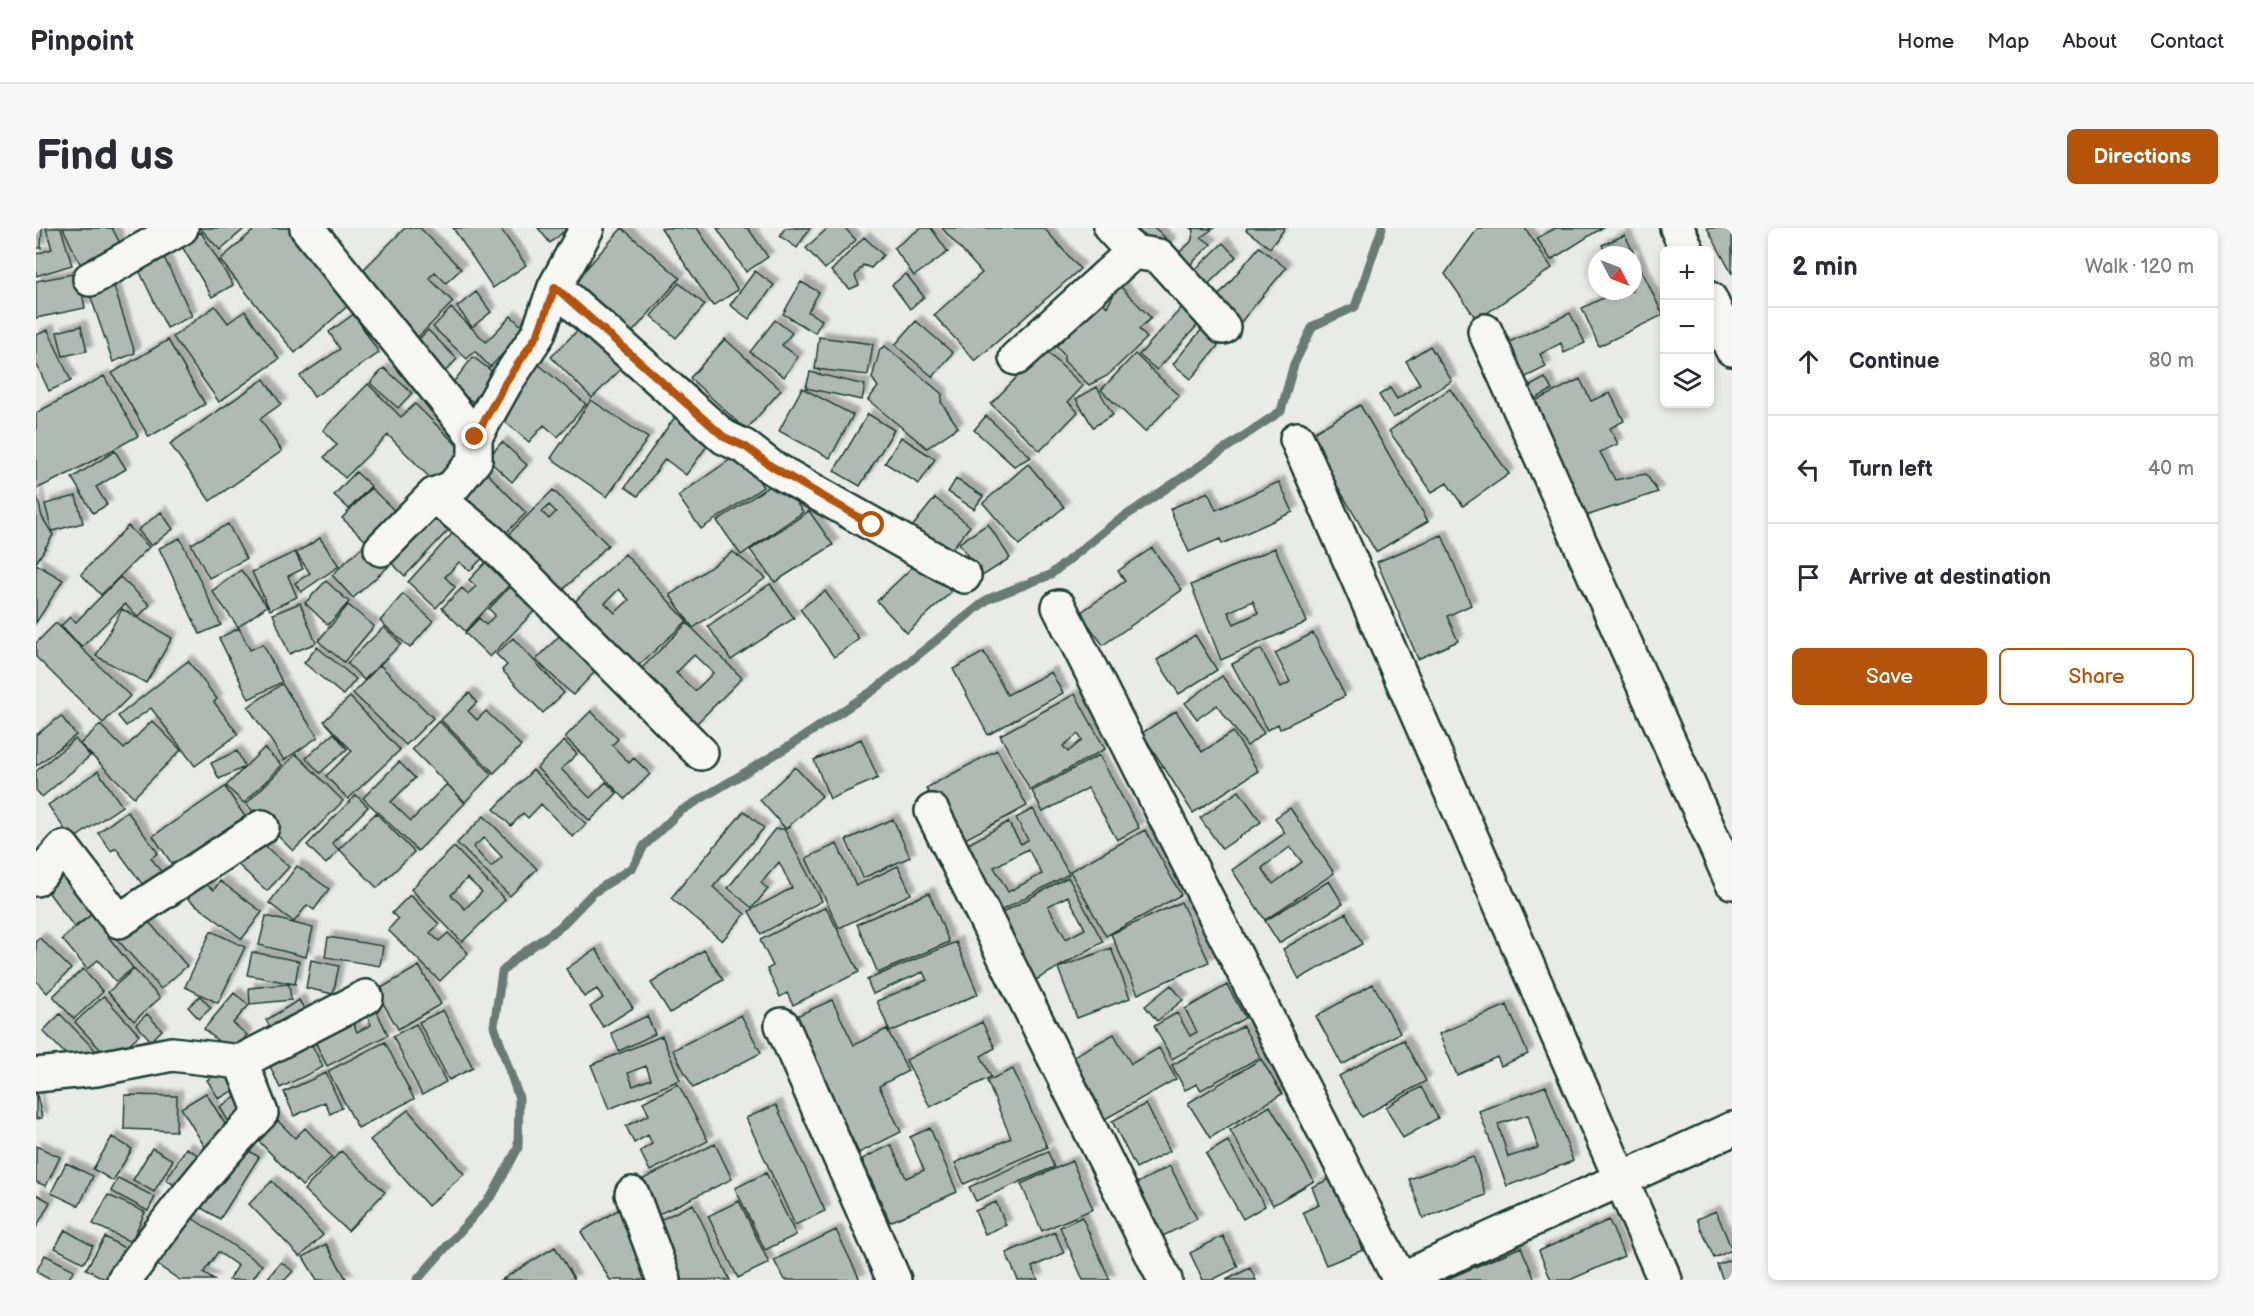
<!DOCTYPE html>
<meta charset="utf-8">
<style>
body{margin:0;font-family:"Balsamiq Sans",sans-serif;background:#f7f7f7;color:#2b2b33}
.controls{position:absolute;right:18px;top:18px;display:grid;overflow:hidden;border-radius:9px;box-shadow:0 3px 9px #0003}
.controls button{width:54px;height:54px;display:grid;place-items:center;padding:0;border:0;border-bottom:2px solid #e1e1e2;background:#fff;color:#2b2b33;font:30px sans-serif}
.compass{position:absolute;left:1552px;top:18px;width:54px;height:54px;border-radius:50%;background:#fff;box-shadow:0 3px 9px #0003;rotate:132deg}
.stop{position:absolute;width:18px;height:18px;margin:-14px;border:4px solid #b45309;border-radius:50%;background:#fff}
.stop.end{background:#b45309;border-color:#fff;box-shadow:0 2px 6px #0008}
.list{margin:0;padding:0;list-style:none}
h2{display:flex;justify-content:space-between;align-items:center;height:78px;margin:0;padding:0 24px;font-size:26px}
h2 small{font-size:20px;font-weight:400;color:#7c7c81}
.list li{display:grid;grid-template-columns:39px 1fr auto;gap:18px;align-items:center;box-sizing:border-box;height:108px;padding:0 24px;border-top:2px solid #e1e1e2}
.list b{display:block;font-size:22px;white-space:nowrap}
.list em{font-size:20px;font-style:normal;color:#7c7c81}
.actions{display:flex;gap:12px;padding:18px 24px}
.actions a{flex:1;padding:14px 0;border:2px solid #b45309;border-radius:9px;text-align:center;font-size:21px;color:#b45309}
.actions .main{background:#b45309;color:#fff}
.icon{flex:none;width:33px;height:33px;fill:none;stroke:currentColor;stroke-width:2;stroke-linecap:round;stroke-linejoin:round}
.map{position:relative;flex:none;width:1696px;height:1052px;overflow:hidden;border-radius:9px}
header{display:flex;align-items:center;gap:36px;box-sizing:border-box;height:84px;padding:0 30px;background:#fff;border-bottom:2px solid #e1e1e2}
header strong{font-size:28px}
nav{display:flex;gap:33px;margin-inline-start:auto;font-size:21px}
.intro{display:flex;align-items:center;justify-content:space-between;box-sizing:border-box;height:144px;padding:0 36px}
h1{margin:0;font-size:42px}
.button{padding:15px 27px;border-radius:9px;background:#b45309;color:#fff;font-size:21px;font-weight:700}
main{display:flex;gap:36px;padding:0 36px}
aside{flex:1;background:#fff;border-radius:9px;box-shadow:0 3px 9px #0003}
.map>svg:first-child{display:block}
</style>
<header>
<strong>Pinpoint</strong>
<nav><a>Home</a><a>Map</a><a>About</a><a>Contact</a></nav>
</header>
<div class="intro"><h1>Find us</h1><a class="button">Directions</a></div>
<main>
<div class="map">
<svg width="1696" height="1052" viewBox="0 0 1696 1052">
<defs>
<filter id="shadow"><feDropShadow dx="5.5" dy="-5.5" stdDeviation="1.5" flood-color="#0004"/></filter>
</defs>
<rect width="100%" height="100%" fill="#e9ebe7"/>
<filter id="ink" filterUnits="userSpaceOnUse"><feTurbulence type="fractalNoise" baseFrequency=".0167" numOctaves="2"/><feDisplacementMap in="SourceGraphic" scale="12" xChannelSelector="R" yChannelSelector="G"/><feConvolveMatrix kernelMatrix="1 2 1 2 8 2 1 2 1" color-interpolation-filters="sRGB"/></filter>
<g filter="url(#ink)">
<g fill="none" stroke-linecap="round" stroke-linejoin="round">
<path stroke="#687c75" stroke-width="9" d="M381 1052 457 966 482 920 483 870 458 798 466 744 480 730 524 699 557 665 597 639 608 618 643 584 755 517 838 462 952 371 1014 347 1076 297 1245 183 1258 136 1277 98 1319 79 1346 0"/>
</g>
<path fill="#b0bab5" stroke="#1f3d34" stroke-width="1.5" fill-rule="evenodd" filter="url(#shadow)" d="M0 0H6L5 20H0Z
M10 0H25L36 37 0 48V26L16 21Z
M27 0H76L88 23 47 42Z
M164 0H209L184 22Z
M217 0H252L317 73 259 125 184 32 218 2Z
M369 0H384L425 41 410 55 399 44 393 50 417 74 377 114 316 53Z
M417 0H464L490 37 457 60Z
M502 0H532L514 15Z
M586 0 644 50 593 108 535 58Z
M625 0H661L702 62 677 78Z
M681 0H712L732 29 710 44Z
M749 0H774L761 20 744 8Z
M792 0H809L820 12 789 41 770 20Z
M885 0H895L912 24 878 48 858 20Z
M906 0H1008L1044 41 939 133 898 87 946 45Z
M1100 0H1119L1135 15 1126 23Z
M1155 0 1177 1 1165 9 1175 16 1148 43 1138 29 1155 14 1158 2Z
M1211 0H1249L1234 20 1210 2Z
M1442 0H1489L1516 40 1441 92 1409 46Z
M1520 0H1566L1515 32 1501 10Z
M1671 0H1696V46Z
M165 4 197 57 176 69 145 17Z
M1589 7 1627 87 1563 118 1546 80 1582 63H1597V27H1570L1566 17Z
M828 9 847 27 835 40 827 37 819 48 823 57 814 61 795 43Z
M1187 15 1200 29 1166 62 1153 48Z
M1223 19 1250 40 1199 101 1173 79Z
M126 25 156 88 131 100 101 38Z
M719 43 738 57 713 91 694 77Z
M42 45 49 80 0 90V53Z
M870 46 888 69 874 81 856 57Z
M75 49 99 125 77 134 51 58Z
M765 54 783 64 772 84 786 92 779 105 747 86Z
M643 55 669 77 640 110 615 88Z
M1083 57 1115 90 1103 101 1111 110 1071 148 1053 157 1028 133V127L1018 116 1066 73 1071 79Z
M440 64 455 84 436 99 421 79Z
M1149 76 1167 91 1121 142 1103 127Z
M179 78 192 95 209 83 243 131 183 174 137 109Z
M415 80 450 114 475 88 490 102 454 139 439 123 431 131 397 99Z
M1534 85 1549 115 1528 125 1525 115 1504 126 1510 139 1480 154 1463 119Z
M318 86 343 125 278 169 264 148 304 121 293 104Z
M739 92 756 105 746 117 762 129 748 149 714 124Z
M880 93 917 125 897 149 859 117Z
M1171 95 1189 109 1155 151 1137 136Z
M45 98 51 123 27 128 21 104Z
M544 100 585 141 556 170 515 129Z
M12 102 35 153 13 163 0 135V107Z
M392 102 421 131 405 148 375 119Z
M783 109 837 116 832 147 779 141Z
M689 111 745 162 710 202 654 150Z
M132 112 169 176 113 209 76 145Z
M849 118 906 166 905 174 922 199 891 220 832 172 842 159 836 150 844 121Z
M1394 118 1416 153 1357 190 1343 167 1354 160 1361 171 1384 156 1370 133Z
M1008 121 1047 158 1032 174 1042 184 1004 223 955 176Z
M1099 126 1143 168 1109 204 1065 162Z
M437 129 458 145 437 174 415 157Z
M502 136 550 176 522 209 508 197 493 214 460 186Z
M348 140 376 165 362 180 334 155Z
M774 144 829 157 826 172 770 160Z
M68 148 102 208 34 245 0 261V185Z
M1509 150 1516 162 1491 175 1485 163Z
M228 151 245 176 224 191 246 223 174 273 134 216Z
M1544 151 1555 173 1574 165 1588 193 1574 200 1582 216 1564 224 1579 252 1610 246 1622 264 1544 290 1487 179Z
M332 156 365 189 379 176 427 223 397 253 352 207 309 250 288 229 301 217 287 202Z
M1061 159 1077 187 1057 199 1040 171Z
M766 160 817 187 794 230 743 203Z
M1414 161 1473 246 1427 278 1411 255 1396 264 1353 203Z
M555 172 612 210 571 269 515 230Z
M1324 177 1392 293 1340 324 1272 208Z
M832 186 858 202 824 258 798 243Z
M950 188 995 229 978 238 938 202Z
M639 189 674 214 650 247 629 231 602 268 589 259Z
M865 209 899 231 883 256 849 235Z
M466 214 491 237 476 254 451 231Z
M79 223 90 241 60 259 71 277 57 285 36 250Z
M705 224 727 259 665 301 642 268Z
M992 236 1028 279 983 317 947 275Z
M447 241 490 285 461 314 418 271Z
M320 244 335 258 313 281 298 267Z
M744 251 767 284 705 327 681 293Z
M920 251 947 268 938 281 912 264Z
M1243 254 1257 284 1186 316 1184 311 1153 324 1134 281 1172 264 1180 282Z
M335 260 364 288 335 318 306 290Z
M0 262 6 289 17 307 0 335Z
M517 262 572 317 516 373 461 318ZM513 277 520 284 513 291 506 284Z
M40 268 47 295 16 303 9 276Z
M899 270 934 298 911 327 876 299Z
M395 275 418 296 369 348 346 326Z
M773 283 797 317 739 354 714 322Z
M125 284 137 301 115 318 102 302Z
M426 295 454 322 434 343 423 334 409 349 419 359 400 380 372 354Z
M192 296 210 331 173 350 155 316Z
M952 296 974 330 945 349 923 315Z
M92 298 113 319 65 367 45 346Z
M1406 307 1435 377 1411 388 1422 413 1382 431 1341 334Z
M144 310 185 397 164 406 123 320Z
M284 310 303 338 265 364 259 355 274 345 260 325Z
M330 315 352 339 317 370 296 347Z
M1116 320 1146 362 1067 417 1044 385 1089 353 1082 343Z
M1239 320 1271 394 1185 432 1155 357ZM1217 373 1222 385 1198 396 1192 384Z
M259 324 267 341 252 348 261 369 234 382 216 344Z
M697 324 730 350 657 400 634 367Z
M458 326 482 348 429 403 406 380 426 360 432 366 440 358 433 352Z
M589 326 651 393 593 446 532 380ZM583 361 593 372 579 385 569 375Z
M884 332 915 364 871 405 841 373Z
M0 336 27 352 0 395Z
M205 342 231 378 202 399 176 363Z
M84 349 114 377 102 389 89 376 46 419 25 398 34 389 40 394Z
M482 350 507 374 454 429 429 405 443 390 450 397 459 387 453 381Z
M290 353 313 374 292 397 269 375Z
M734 356 758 390 695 432 672 398Z
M789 363 823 411 798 429 764 381Z
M367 366 397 393 374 420 344 393Z
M264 375 280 415 253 426 237 386Z
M312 377 338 398 308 434 282 413Z
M86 381 136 410 110 455 60 428Z
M20 395 94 468 67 495 0 429V415Z
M651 395 706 450 650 506 595 451ZM658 427 677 445 659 463 640 445Z
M533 398 569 433 537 467 500 432Z
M348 399 365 416 328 452 311 435Z
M203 400 214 422 227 416 246 454 213 471 183 410Z
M1277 405 1309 468 1244 501 1242 496 1231 502 1196 436 1225 421 1245 459 1254 454 1239 425Z
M1159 407 1181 442 1143 466 1121 432Z
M477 410 528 465 507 485 466 442 471 437 460 426Z
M281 419 320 451 307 467 268 435Z
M948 424 971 467 1015 444 1027 465 952 507 917 441Z
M152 433 181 471 178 474 202 506 159 538 115 480 90 498 82 488Z
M344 437 397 490 370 517 317 465Z
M1186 448 1228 505 1211 518 1181 477 1161 491 1149 475Z
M246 456 282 509 248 532 212 479Z
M433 465 441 474 432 483 441 492 450 483 485 518 458 545 405 492Z
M1039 466 1069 521 994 562 964 507ZM1042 506 1046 512 1032 524 1027 518Z
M314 469 364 522 312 571 290 548 316 523 288 493Z
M555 483 582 511 576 517 593 535 598 530 614 546 589 571 529 509Z
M1140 483 1166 524 1197 504 1222 543 1157 585 1106 505Z
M25 488 40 507 0 538V507Z
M116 493 145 522 98 569 44 516 64 497 88 521Z
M403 493 456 546 429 574 376 521Z
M298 505 311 521 284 545 270 530Z
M39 511 54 528 6 569 0 562V543Z
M825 511 842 550 794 571 778 532Z
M528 513 541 526 525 541 554 570 570 554 581 565 554 593 501 540Z
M228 520 246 537 208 575 190 558Z
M961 522 991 578 920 616 890 560Z
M201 523 209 539 183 551 175 535Z
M260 526 307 573 257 623 210 576Z
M1063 527 1103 600 1081 612 1052 560 1007 584 996 563Z
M363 534 379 550 355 574 375 593 411 556 429 575 382 623 327 570Z
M759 539 786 568 750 601 724 572Z
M497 542 550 596 537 609 505 576 492 590 487 585 475 598 458 581Z
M62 543 86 578 36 612 12 577Z
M189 559 212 593 140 642 117 608Z
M1203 563 1225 594 1186 621 1164 590Z
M320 567 332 579 296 615 303 622 290 636 271 617Z
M1254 580 1298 645 1229 692 1196 642 1249 605 1239 590ZM1254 619 1266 634 1237 656 1226 640Z
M997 581 1033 646 955 688 920 623 972 594 985 616 992 612 980 590ZM992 621 1006 646 972 664 958 639Z
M91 583 122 625 115 630 127 646 109 660 80 620 75 623 62 605Z
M708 583 728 600 677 659 709 686 686 713 635 670Z
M340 585 378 624 341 660 303 621Z
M448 588 501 641 474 668 421 615ZM448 610 466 629 455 639 437 619Z
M857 591 874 629 827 650 810 612Z
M739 601H748L786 673 725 706 713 683 756 660 743 634 725 655 732 661 716 680 692 660Z
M1109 602 1145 667 1070 708 1034 643Z
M221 611 253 639 231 663 199 634Z
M801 616 820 658 862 638 875 666 803 700 770 630Z
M418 619 469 672 426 714 375 661ZM431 650 446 664 429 681 415 667Z
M261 638 293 661 278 682 271 677 258 694 233 675Z
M27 648 56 686 38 699 10 661Z
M1032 649 1067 714 993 756 957 690ZM1032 668 1049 701 1030 711 1012 678Z
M165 653 178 662 184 653 226 684 206 711 152 671Z
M1293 653 1307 676 1243 715 1229 693Z
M893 665 913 714 842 745 821 696Z
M374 667 403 696 394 705 403 713 412 705 432 725 404 753 352 702 362 691 356 685Z
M1145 674 1173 734 1102 766 1075 706Z
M790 679 823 744 757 777 751 765 744 769 731 741 737 738 724 712Z
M1310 685 1326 716 1263 751 1247 721Z
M106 686 151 738 125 761 79 709Z
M55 687 97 740 80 754 62 732 51 741 26 711Z
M230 688 277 700 270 729 223 717Z
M175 703 209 719 182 775 149 759Z
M292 709 347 718 344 738 289 729Z
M4 710 35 741 11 765 0 753V713Z
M920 714 942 766 854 804 841 773 891 752 887 744 837 766 831 752Z
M1075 720 1094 770 1041 790 1022 740Z
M560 721 597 780 567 799 554 779 567 770 561 761 548 769 530 741Z
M668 722 687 752 634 785 615 755Z
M216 724 263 733 259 756 211 747Z
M275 732 303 738 297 766 270 760Z
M383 738 405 776 362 801 340 763Z
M47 741 67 764 38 791 17 768Z
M98 741 124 770 98 793 72 764Z
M253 756 255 772 214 776 213 760Z
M1337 756 1364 805 1306 837 1280 788Z
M1135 757 1147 772 1121 793 1109 778Z
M1191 757 1209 790 1136 831 1118 798 1141 785 1154 808 1161 804 1149 781Z
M198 765 213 777 197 795 211 807 196 825 168 801Z
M68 768 103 807 75 833 39 794Z
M164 768 175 780 163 791 152 779Z
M335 771 352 807 291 838 273 801ZM330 785 335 797 321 804 316 792Z
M263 772 274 791 241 811 230 792Z
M796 772 818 817 851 801 872 843 843 858 865 904 823 925 758 789Z
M1471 777 1492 826 1465 838 1461 829 1421 847 1403 806Z
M407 782 437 840 413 852 383 794Z
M24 786 60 823 43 840 7 803Z
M111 786 126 802 115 813 100 796Z
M705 787 725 825 657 860 637 822Z
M611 788 619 806 583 823 575 805Z
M946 794 959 820 945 828 955 849 894 879 870 832Z
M380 796 410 854 386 867 357 808Z
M1207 798 1224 829 1165 862 1161 856 1149 862 1136 837Z
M269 803 287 839 244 860 227 823Z
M1078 806 1095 836 1123 820 1140 851 1069 891 1036 829Z
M626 808 644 852 573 881 555 837ZM610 838 615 851 597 858 592 845Z
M1367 812 1390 853 1326 889 1303 848Z
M349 814 378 871 322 900 292 843Z
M1225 831 1246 866 1174 910 1152 875Z
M196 837 208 856 183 871 171 852Z
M977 841 1011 919 928 956 919 935 975 910 951 853Z
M290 845 306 880 294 886 289 874 258 888 248 864Z
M642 856 672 913 614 943 604 923 616 916 612 907 598 915 590 898 613 887 607 874Z
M1510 858 1537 933 1471 958 1443 883ZM1492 887 1502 920 1472 929 1462 896Z
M1385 859 1402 890 1367 910 1350 879Z
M0 862 6 890 0 891Z
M208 863 220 883 195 898 184 879Z
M170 865 197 909 172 924 145 880Z
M89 867 141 868 140 903 88 901Z
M1110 876 1134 923 1100 940 1076 893Z
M740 877 789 983 759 997 710 890Z
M1234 878 1278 953 1237 977 1194 902Z
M372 882 428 946 392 978 334 912Z
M235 886 259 910 269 900 296 929 266 958 215 905Z
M894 900 921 964 854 994 826 931 855 917 870 950 888 942 874 909Z
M76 909 96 921 77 953 57 941Z
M1192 913 1229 978 1207 991 1170 926Z
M202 916 223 929 184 991 162 978Z
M679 916 696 951 619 988 603 953Z
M0 918 24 929 10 958 0 954Z
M116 920 137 932 118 964 97 952Z
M150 920 170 932 150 964 130 952Z
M305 923 349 964 312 1003 268 962Z
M1012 924 1018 939 940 973 933 959Z
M1437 928 1450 967 1387 990 1373 951Z
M1036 933 1057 981 1006 1003 985 956Z
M30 935 57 948 43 978 15 965Z
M1134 938 1161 991 1127 1008 1101 955Z
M730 945 760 1007 729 1022 699 960Z
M82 950 119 969 112 983 75 963Z
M1296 950 1327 1022 1290 1037 1267 984 1283 977 1276 959Z
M236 953 287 1007 264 1029 213 976Z
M0 966 14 974 0 1000Z
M72 967 109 984 95 1014 57 996Z
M703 973 733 1035 702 1050 672 988Z
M960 974 970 997 949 1006 939 983Z
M657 976 694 1052H643L616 996Z
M585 980 612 1052H574L545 1004Z
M1680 983 1696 1022 1678 1030 1661 991Z
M153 988 226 1037 216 1052H193L202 1038 182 1024 167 1045 178 1052H144L120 1036Z
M1046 989 1074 1052H1047L1024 999Z
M1573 992 1588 1028 1534 1052H1515L1503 1023Z
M29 1002 57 1018 48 1035 19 1020Z
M800 1002 824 1052H748L738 1032Z
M1019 1004 1028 1025 996 1039 1002 1052H982L970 1025Z
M1187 1008 1202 1039 1176 1052H1167L1154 1025Z
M69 1009 90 1021 71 1052 50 1041Z
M290 1016 311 1052H281L267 1029Z
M519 1019 539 1052H465Z
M1485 1019 1499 1052H1409Z
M9 1027 38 1042 32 1052H15L0 1044Z
M1696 1031V1048L1687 1052 1681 1037Z
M245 1034 257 1043 249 1052H230Z
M1214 1040 1220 1052H1190Z"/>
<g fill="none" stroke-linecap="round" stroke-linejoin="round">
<defs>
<path id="minor" d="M271 0 439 209 470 154 502 106 519 59 551 0
M1641 0 1651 22
M1097 24 1123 28 1187 99
M54 51 145 0
M519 59 688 209 709 219 735 239 928 348
M1674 71 1696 121
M1449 103 1696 654
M980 130 1097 24 1075 0
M439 209V232L416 260 398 267 454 313 665 525
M1261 211 1629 1052
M345 321 398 267
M1023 379 1364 1052
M896 583 1129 1052
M0 651 27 620 83 693 226 599
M746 797 858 1052
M204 834 330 769
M0 847 60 841 136 826 205 834 225 885C174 936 131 994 88 1052
M596 966 628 1052
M1363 1052 1696 901"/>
</defs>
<use href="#minor" stroke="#1f3d34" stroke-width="38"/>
<use href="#minor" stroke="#f6f6f2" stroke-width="33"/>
</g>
</g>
<g fill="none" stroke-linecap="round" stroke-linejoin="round" filter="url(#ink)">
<path stroke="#b45309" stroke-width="8" d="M439 209 470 154 502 106 519 59 688 209 710 219 735 238 836 297"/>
</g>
</svg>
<div class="controls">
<button>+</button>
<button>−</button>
<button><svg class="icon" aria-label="layers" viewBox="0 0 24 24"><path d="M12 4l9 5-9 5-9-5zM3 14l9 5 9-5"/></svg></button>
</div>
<svg class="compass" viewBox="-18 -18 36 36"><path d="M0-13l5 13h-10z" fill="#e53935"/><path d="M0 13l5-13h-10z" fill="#7c7c81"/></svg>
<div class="stop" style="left:836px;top:297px"></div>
<div class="stop end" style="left:439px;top:209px"></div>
</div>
<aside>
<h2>2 min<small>Walk · 120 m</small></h2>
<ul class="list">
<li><svg class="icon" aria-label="ahead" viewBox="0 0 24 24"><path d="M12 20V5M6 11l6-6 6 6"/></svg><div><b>Continue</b></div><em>80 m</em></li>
<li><svg class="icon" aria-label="left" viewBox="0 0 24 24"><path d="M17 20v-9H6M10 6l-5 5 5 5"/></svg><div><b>Turn left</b></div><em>40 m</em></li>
<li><svg class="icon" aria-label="arrive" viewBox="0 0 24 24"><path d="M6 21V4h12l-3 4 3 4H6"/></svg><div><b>Arrive at destination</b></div></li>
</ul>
<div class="actions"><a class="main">Save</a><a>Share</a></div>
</aside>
</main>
